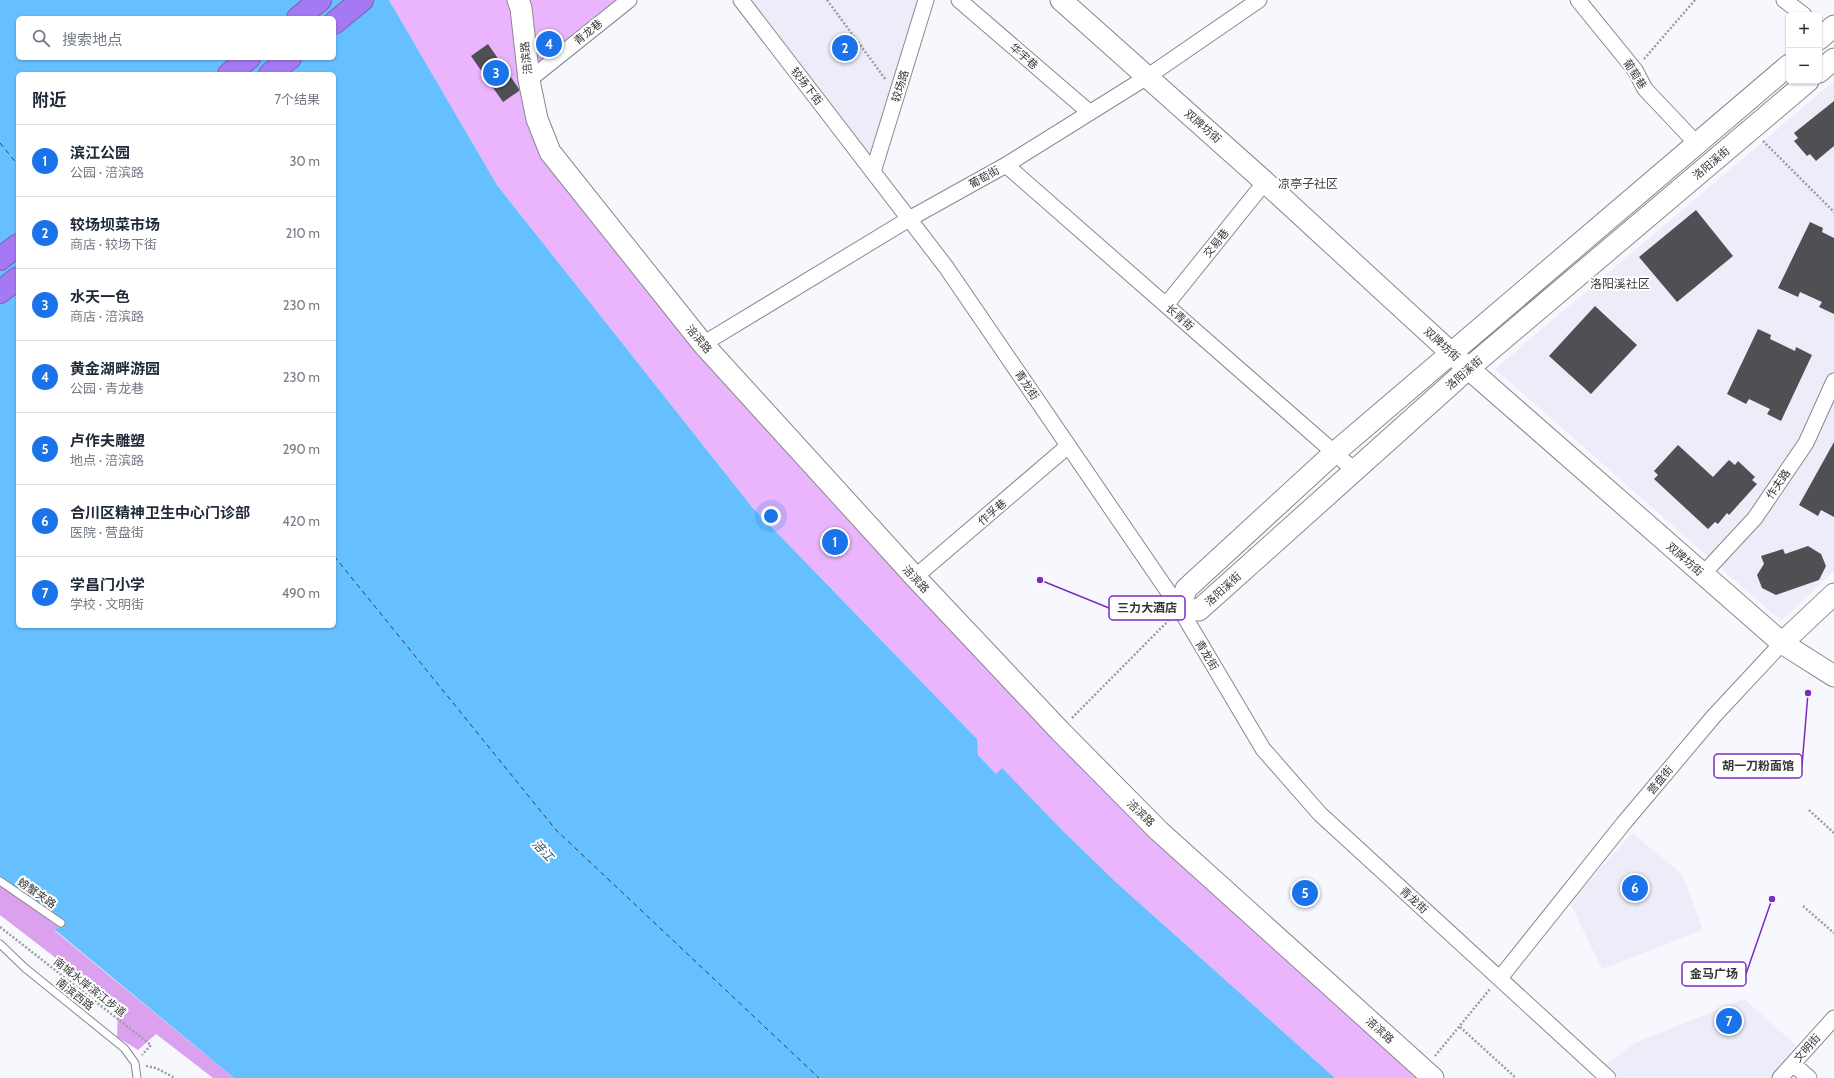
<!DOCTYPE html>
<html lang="zh">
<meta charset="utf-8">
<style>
body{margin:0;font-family:Cabin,"Noto Sans SC",sans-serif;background:#f6f6f7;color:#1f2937}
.controls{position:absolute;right:12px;top:12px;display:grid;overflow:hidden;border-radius:6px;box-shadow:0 1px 3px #0004}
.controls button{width:36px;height:36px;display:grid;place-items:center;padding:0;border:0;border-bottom:1px solid #e0e1e3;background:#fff;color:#1f2937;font:20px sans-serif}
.you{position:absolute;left:771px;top:516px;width:14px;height:14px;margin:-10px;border:3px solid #fff;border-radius:50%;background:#1a73e8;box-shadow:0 0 0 6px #1a73e833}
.badge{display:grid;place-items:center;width:26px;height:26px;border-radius:50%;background:#1a73e8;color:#fff;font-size:13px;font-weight:700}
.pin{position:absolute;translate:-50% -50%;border:2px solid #fff;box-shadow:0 1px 4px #0006}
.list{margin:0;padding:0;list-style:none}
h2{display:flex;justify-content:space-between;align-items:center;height:52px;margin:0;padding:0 16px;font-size:17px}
h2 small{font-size:13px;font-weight:400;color:#747a83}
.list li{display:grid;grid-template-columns:26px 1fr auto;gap:12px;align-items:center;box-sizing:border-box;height:72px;padding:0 16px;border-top:1px solid #e0e1e3}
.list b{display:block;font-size:15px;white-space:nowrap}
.list p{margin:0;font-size:13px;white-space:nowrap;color:#747a83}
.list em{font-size:13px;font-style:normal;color:#747a83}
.icon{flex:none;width:22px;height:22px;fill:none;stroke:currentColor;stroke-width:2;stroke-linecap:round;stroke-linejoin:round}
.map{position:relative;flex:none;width:1834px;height:1078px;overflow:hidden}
.search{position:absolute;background:#fff;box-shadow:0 1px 3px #0004;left:16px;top:16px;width:320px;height:44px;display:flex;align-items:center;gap:10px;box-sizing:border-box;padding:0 14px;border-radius:6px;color:#747a83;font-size:15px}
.panel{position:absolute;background:#fff;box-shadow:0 1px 3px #0004;left:16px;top:72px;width:320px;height:556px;border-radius:6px}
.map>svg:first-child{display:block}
</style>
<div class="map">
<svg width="1834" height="1078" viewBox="0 0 1834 1078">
<rect width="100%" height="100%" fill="#f7f8fd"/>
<path fill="#ecedf9" d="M741 0H925L873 172Z
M1834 81V571L1781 621 1495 369Z
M1632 833 1682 874 1703 930 1602 969 1570 903Z
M1744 999 1798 1047 1771 1078H1619L1606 1065 1635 1043Z"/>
<path fill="#ebb5fd" d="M389 0H629L529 80 537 119 703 344 1060 731 1433 1078H1335L1118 884 1064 832 1002 769 996 774 978 755 976 738 752 507 497 185Z"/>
<path fill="#dba1ef" d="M0 881 61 923 55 931 234 1078H213L156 1034 138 1050 117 1037 118 1006 0 915Z"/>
<path fill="#66bffe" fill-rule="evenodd" d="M0 0H389L497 185 752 507 977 739 978 755 996 774 1002 768 1064 832 1118 884 1335 1078H234L55 930 61 924 0 881ZM18 18H334V58H18ZM18 74H334V626H18Z"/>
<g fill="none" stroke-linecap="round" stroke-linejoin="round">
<path stroke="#224761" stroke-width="1" stroke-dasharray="5 4" stroke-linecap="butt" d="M0 143 18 165
M334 556 556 830 819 1078"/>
</g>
<path fill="#4e5053" d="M488 44 519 89V91L503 102 471 56Z
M1834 101V146L1816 161 1810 154 1807 156 1794 141 1798 138 1794 133Z
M1696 210 1733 256 1677 302 1639 257Z
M1810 222 1823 228 1822 232 1834 238V314L1819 307 1822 302 1800 292 1798 297 1778 288Z
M1595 306 1637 345 1591 394 1549 356Z
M1758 329 1771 335 1770 339 1795 351 1796 347 1812 355 1781 421 1767 414 1770 409 1749 399 1746 404 1727 394Z
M1834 442V517L1821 510 1818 516 1799 505Z
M1678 445 1713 477 1729 460 1735 465 1738 461 1755 477 1752 480 1757 484 1729 515 1727 513 1718 524 1715 522 1708 529 1654 479 1658 475 1654 471Z
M1808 546 1821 554 1826 566 1819 580 1776 595 1762 588 1757 575 1764 564 1761 556 1783 549 1785 554Z"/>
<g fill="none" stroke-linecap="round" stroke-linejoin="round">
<defs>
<path id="lane" d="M0 881 61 923
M0 944 25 968 124 1048 135 1063 137 1078"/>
<path id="street" d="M741 0 946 267 1180 609 1263 749 1320 814 1608 1078
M959 0 1089 112
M1578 0 1635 70 1645 89 1697 144
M1784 0 1804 15
M529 80 629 0
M1006 165 1354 470
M873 172 926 0
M1166 305 1265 182
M703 344 909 219 1006 165 1147 77 1259 0
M1703 574 1755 518 1806 443 1834 381
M915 577 1068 446
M1500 978 1623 824 1714 716 1782 643
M1793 1064 1809 1078
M1780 1078 1834 1018"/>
<path id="secondary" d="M518 0 521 8 529 80 537 119 550 152 703 344 915 577 1060 731 1159 831 1433 1078
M1061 0 1265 182 1461 362 1782 643 1834 676
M1819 39 1834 26
M1789 65 1333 454 1186 589 1180 609 1199 610 1469 368 1808 81
M1819 72 1834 59
M1782 643 1834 594"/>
<path id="highway" d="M298 18 320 0
M334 23 362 0
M229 74 249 58
M270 74 290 58
M0 259 18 245
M0 292 18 278"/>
</defs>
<use href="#lane" stroke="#88898d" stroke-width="9"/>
<use href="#street" stroke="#88898d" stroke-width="17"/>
<use href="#secondary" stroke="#88898d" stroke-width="23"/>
<use href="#highway" stroke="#7e61b3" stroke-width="24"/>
<path stroke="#9c9da0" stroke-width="2.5" stroke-dasharray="2 2" stroke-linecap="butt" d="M827 0 886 80
M1644 59 1695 0
M1763 141 1834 212
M1072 718 1168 621
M1809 810 1834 833
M1803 906 1834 933
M0 927 151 1045 142 1055
M1460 1027 1516 1078
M1435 1056 1490 989
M146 1066 156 1068 175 1078"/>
<use href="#lane" stroke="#fff" stroke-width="7"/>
<use href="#street" stroke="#fff" stroke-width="15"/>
<use href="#secondary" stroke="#fff" stroke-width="21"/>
<use href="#highway" stroke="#a578f4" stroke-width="22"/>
</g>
<g text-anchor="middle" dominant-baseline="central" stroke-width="4" stroke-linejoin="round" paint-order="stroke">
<g font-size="11" fill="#373739" stroke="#fff">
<text transform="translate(588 32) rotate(-39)">青龙巷</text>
<text transform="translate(1024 56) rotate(41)">华宇巷</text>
<text transform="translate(526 58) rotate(-96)">涪滨路</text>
<text transform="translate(1635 74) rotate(57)">葡萄巷</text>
<text transform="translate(807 86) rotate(52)">较场下街</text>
<text transform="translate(900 86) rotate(-73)">较场路</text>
<text transform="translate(1203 126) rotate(41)">双牌坊街</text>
<text transform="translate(1711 163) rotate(-40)">洛阳溪街</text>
<text transform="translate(984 177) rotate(-29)">葡萄街</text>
<text transform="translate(1216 243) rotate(-51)">交易巷</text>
<text transform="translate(1180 317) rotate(42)">长青街</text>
<text transform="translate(699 339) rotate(50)">涪滨路</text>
<text transform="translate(1442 344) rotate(42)">双牌坊街</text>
<text transform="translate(1464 373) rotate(-41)">洛阳溪街</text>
<text transform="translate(1027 385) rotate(56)">青龙街</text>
<text transform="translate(1778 484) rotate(-56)">作夫路</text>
<text transform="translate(992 512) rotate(-40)">作孚巷</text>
<text transform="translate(1685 559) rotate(41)">双牌坊街</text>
<text transform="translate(916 579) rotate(47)">涪滨路</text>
<text transform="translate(1223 589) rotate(-42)">洛阳溪街</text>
<text transform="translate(1207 655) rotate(59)">青龙街</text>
<text transform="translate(1660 780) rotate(-50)">营盘街</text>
<text transform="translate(1141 813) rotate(44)">涪滨路</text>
<text transform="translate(37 893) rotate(35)">螃蟹夹路</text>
<text transform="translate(1414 900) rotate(42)">青龙街</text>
<text transform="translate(90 987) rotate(38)">南城水岸滨江步道</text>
<text transform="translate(75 994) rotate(38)">南滨西路</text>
<text transform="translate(1380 1030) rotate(42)">涪滨路</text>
<text transform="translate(1807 1048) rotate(-48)">文明街</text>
</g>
<g font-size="12" fill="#3d3d41" stroke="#fff">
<text x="1308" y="183">凉亭子社区</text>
<text x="1620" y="283">洛阳溪社区</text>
</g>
<g font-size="12" font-style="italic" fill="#224761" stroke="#fff">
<text transform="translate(543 850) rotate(47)">涪江</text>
</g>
</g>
<path fill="none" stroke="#7b2cbf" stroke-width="1.5" d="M1040 580L1109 608M1808 693L1802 766M1772 899L1746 974"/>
<g fill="#7b2cbf" stroke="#fff" stroke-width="1.5">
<circle cx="1040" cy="580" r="4"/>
<circle cx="1808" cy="693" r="4"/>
<circle cx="1772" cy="899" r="4"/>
</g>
<g fill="#fff" stroke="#7b2cbf" stroke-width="1.5">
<rect x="1109" y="596" width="76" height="24" rx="4"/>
<rect x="1714" y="754" width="88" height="24" rx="4"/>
<rect x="1682" y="962" width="64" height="24" rx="4"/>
</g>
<g font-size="12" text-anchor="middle" font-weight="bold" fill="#373739">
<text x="1147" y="612">三力大酒店</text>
<text x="1758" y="770">胡一刀粉面馆</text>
<text x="1714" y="978">金马广场</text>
</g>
</svg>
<div class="controls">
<button>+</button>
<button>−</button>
</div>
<div class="you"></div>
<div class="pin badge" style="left:835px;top:542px">1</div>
<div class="pin badge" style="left:845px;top:48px">2</div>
<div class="pin badge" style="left:496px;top:73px">3</div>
<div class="pin badge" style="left:549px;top:44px">4</div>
<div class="pin badge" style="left:1305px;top:893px">5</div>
<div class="pin badge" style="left:1635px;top:888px">6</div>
<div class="pin badge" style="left:1729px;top:1021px">7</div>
<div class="search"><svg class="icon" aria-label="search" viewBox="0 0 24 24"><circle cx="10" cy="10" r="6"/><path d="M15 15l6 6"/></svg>搜索地点</div>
<section class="panel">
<h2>附近<small>7个结果</small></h2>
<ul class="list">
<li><span class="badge">1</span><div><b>滨江公园</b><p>公园 · 涪滨路</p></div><em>30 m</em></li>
<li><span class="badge">2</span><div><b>较场坝菜市场</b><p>商店 · 较场下街</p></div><em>210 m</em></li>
<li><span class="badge">3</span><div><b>水天一色</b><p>商店 · 涪滨路</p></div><em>230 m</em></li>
<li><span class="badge">4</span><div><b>黄金湖畔游园</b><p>公园 · 青龙巷</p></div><em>230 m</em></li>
<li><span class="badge">5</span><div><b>卢作夫雕塑</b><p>地点 · 涪滨路</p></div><em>290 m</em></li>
<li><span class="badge">6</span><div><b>合川区精神卫生中心门诊部</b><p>医院 · 营盘街</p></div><em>420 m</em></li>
<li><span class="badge">7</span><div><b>学昌门小学</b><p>学校 · 文明街</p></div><em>490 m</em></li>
</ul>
</section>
</div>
